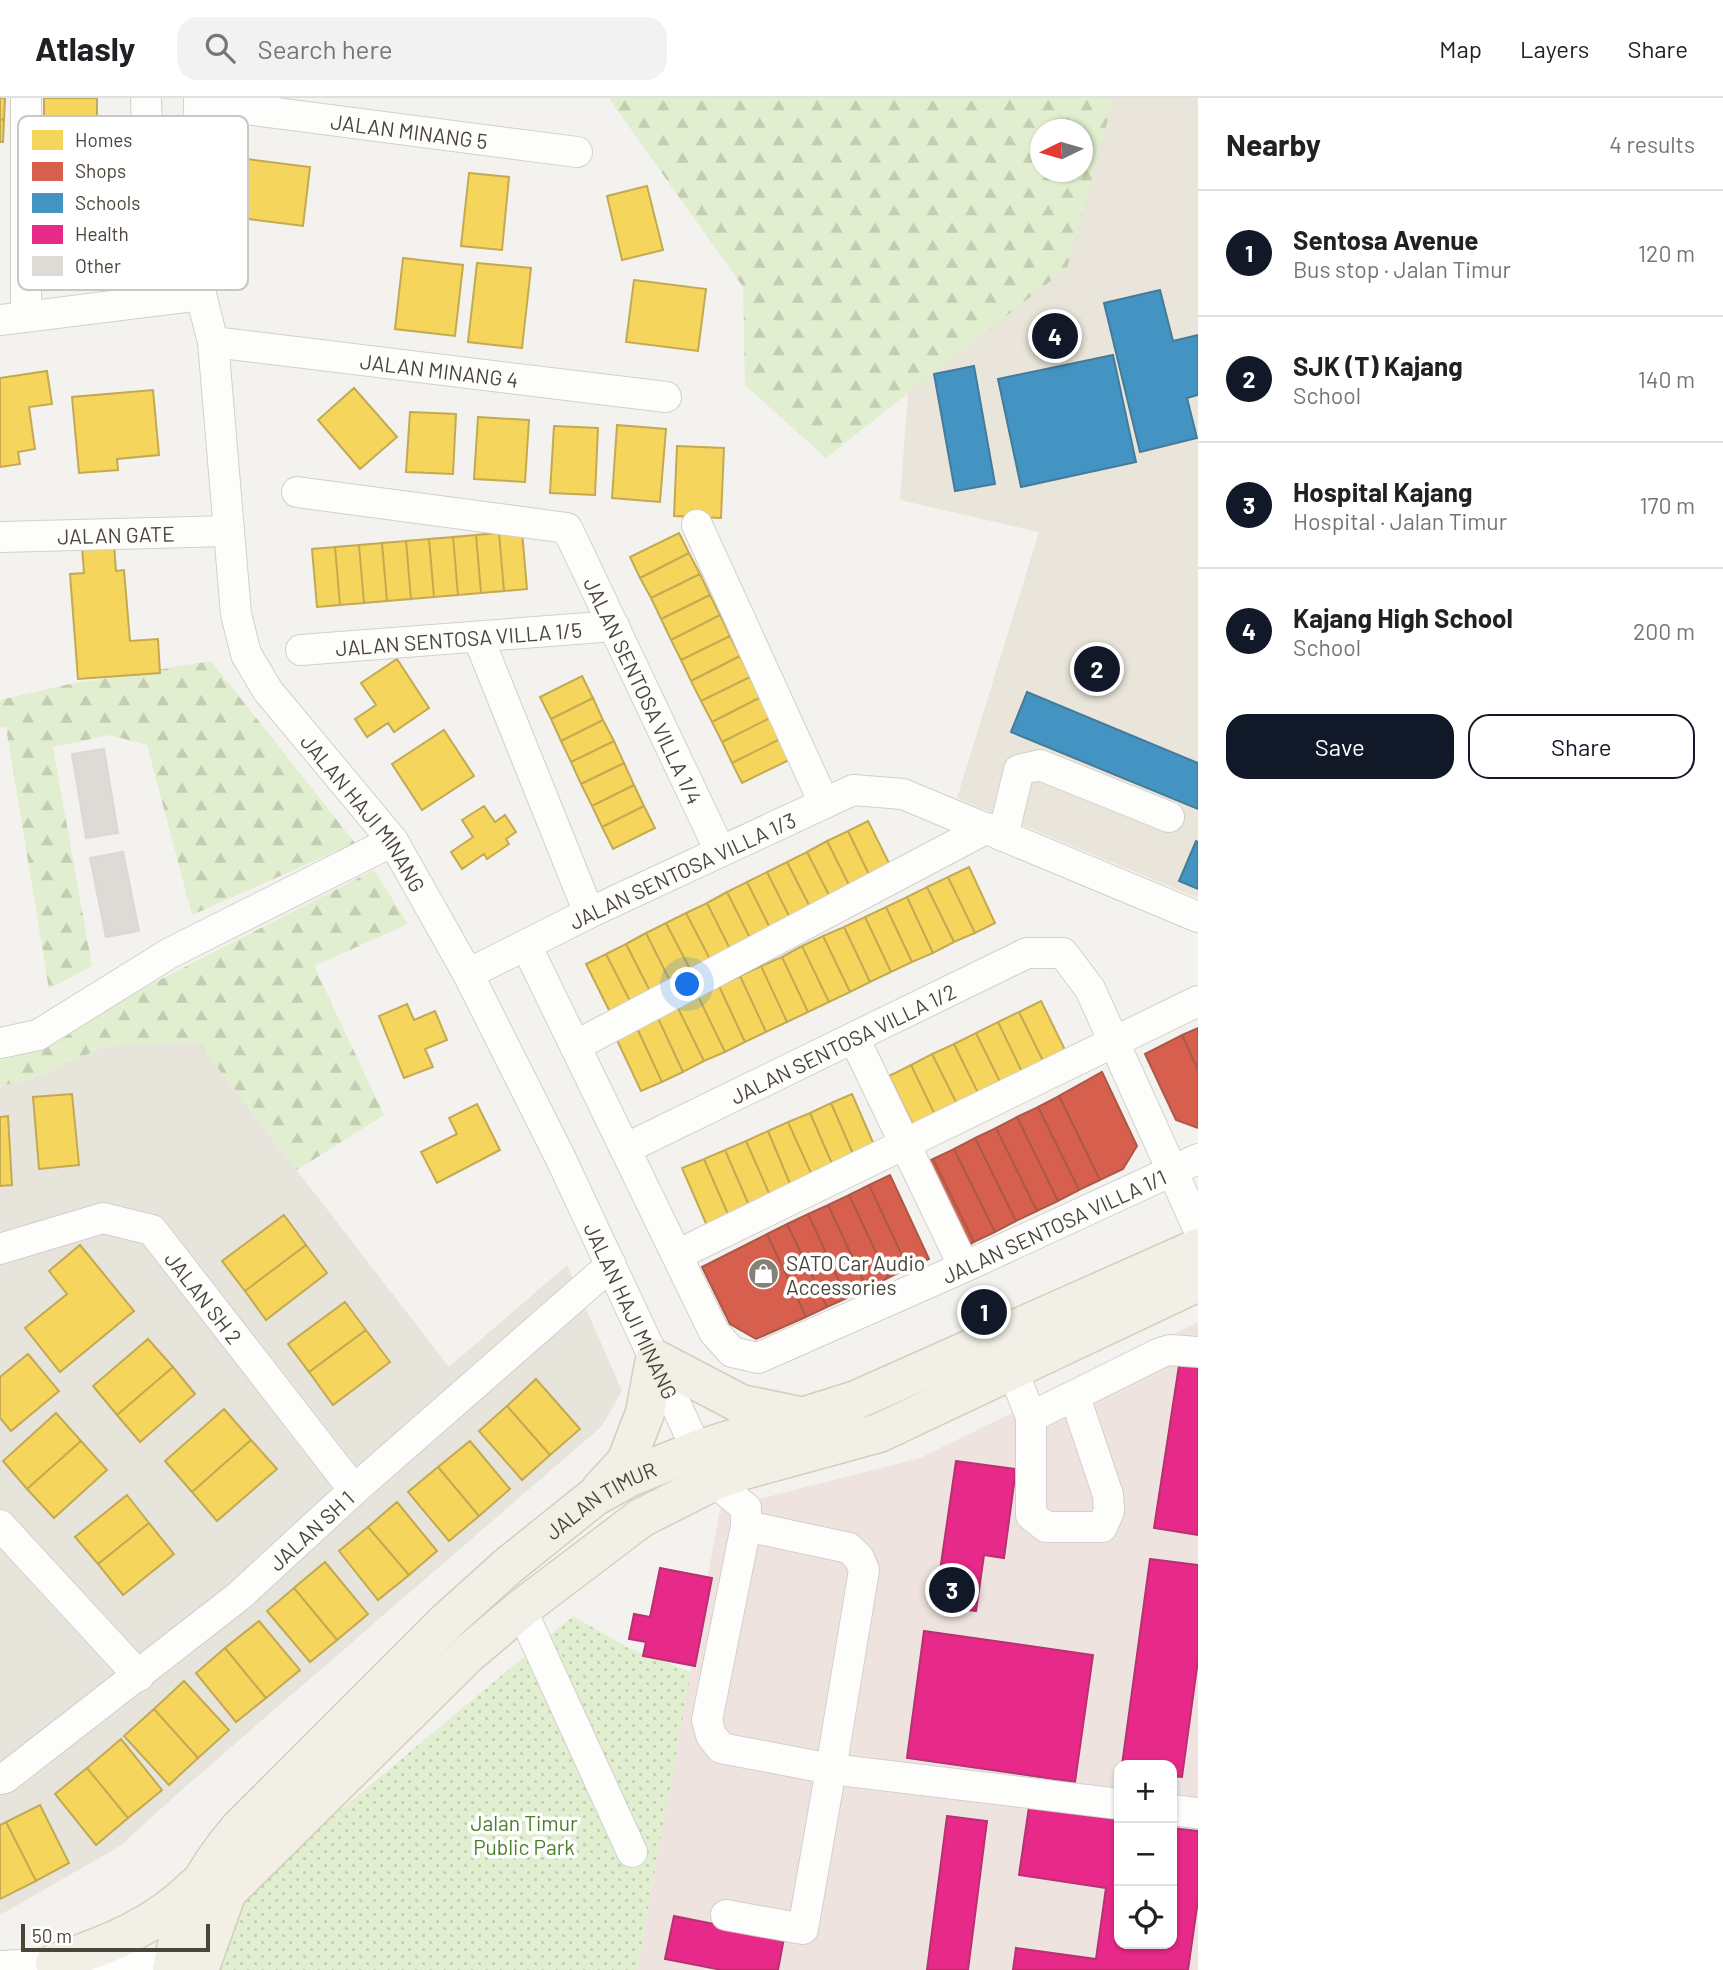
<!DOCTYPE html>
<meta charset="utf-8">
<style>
body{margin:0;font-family:Barlow,sans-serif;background:#f2f2f2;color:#202124}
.controls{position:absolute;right:21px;bottom:21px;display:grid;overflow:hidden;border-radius:14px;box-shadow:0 2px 5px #0004}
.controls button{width:63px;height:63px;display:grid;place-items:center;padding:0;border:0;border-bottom:2px solid #e0e0e0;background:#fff;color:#202124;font:35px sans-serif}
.compass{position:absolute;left:1030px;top:21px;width:63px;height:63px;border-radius:50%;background:#fff;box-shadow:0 2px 5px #0004;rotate:265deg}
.scale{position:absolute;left:21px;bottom:18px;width:189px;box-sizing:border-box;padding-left:7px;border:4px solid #4b4439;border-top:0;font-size:19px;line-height:24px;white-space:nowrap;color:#4b4439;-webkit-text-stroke:5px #fff;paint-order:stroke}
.you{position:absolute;left:688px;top:887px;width:24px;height:24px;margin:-18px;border:5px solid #fff;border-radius:50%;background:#1a73e8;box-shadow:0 0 0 10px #1a73e833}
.badge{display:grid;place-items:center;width:46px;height:46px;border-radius:50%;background:#111827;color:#fff;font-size:23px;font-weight:700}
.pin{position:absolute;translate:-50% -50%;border:4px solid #fff;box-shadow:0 2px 7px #0006}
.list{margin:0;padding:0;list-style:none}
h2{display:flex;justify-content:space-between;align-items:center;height:91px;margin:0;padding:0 28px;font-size:30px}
h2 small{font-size:23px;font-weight:400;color:#757577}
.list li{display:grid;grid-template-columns:46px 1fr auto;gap:21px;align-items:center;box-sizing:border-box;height:126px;padding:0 28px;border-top:2px solid #e0e0e0}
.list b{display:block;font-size:26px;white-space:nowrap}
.list p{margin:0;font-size:23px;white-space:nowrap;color:#757577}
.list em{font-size:23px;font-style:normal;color:#757577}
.actions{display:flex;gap:14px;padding:21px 28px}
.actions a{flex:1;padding:16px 0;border:2px solid #111827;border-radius:21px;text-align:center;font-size:24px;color:#111827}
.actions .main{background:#111827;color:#fff}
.icon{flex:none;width:38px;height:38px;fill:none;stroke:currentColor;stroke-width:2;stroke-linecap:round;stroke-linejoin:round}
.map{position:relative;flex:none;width:1198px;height:1872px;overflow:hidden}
header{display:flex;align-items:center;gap:42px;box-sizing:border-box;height:98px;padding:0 35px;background:#fff;border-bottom:2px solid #e0e0e0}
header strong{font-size:33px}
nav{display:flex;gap:38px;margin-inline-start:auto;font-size:24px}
.search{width:490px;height:63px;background:#f2f2f2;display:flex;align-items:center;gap:18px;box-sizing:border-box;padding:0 24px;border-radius:21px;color:#757577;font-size:26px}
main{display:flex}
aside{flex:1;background:#fff}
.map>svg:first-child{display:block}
</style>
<header>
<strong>Atlasly</strong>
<div class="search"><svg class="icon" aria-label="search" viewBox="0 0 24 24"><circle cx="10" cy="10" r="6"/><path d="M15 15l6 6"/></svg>Search here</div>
<nav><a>Map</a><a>Layers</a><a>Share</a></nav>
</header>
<main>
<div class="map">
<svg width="1198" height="1872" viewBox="0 0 1198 1872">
<defs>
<pattern id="forest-firs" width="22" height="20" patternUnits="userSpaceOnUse" patternTransform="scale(1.75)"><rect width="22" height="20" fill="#e1eecf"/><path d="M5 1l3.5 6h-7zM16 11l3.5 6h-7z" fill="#c3cdb2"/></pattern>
<pattern id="park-dots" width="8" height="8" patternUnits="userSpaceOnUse" patternTransform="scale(1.75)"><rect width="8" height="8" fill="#e1eecf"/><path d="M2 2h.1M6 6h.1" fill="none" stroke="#c3cdb2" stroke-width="1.8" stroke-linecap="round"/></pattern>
</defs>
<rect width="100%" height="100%" fill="#f4f2ee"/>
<path fill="#e7e4dc" d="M197 943 449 1269 567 1167 622 1293 602 1328 185 1689 120 1748 0 1817V988L31 981 106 948Z"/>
<path fill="#eae5da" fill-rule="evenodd" d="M930 0H1198V800L957 700 1039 434 900 402ZM1040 32H1082V74H1040Z"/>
<path fill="#eee3df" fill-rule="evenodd" d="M1198 1224V1872H637L720 1411 920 1360ZM1119 1667H1172V1846H1119Z"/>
<path fill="url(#forest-firs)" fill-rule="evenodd" d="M611 0H1114L1067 170 826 360 745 287 743 189 610 2ZM1040 32H1082V74H1040Z
M211 563 355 745 192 817 147 647 110 637 53 649 92 868 49 891 6 629H0V602L65 587Z
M374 772 408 826 314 868 384 1017 297 1072 197 943 106 948 31 981 0 988V962L36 952 132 896Z"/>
<path fill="url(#park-dots)" d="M573 1518 630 1551 691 1574 637 1872H215L249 1788Z"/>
<path fill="#f6d55c" stroke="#c3aa52" stroke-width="2" d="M0 0H5L4 22 0 21Z
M44 0H97V20H44Z
M0 21 4 22 3 44H0Z
M247 61 310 69 303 128 240 120Z
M469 75 509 79 502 152 461 148Z
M647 88 663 152 622 162 607 98Z
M403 160 463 167 455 238 395 231Z
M477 165 531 170 522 250 468 244Z
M634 182 706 191 698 253 626 244Z
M47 273 52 306 29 309 35 351 18 354 20 366 0 369V280Z
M354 290 397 339 360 371 318 322Z
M153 292 159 357 117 361 118 372 79 375 72 299Z
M410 314 456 316 453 376 406 374Z
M478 319 529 322 525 384 474 381Z
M617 327 666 331 660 404 612 400Z
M554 328 598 330 595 397 550 395Z
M677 348 724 350 721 420 674 418Z
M522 433 527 491 504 493 499 435Z
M499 435 504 493 481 495 476 437Z
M679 435 689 455 640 480 630 459Z
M476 437 481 495 458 497 453 439Z
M453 439 458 497 434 499 429 441Z
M429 441 434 499 411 501 406 443Z
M406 443 411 501 387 503 382 445Z
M382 445 387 503 364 505 359 447Z
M114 446 116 473 124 472 130 543 158 541 160 575 78 581 70 476 84 475 82 449Z
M359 447 364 505 340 507 335 449Z
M335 449 340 507 317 509 312 451Z
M689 455 700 476 651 500 640 480Z
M700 476 710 497 661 521 651 500Z
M710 497 720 517 671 542 661 521Z
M720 517 730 538 681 562 671 542Z
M730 538 740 558 691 583 681 562Z
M740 558 750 579 701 603 691 583Z
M397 561 429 610 394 634 388 625 367 639 355 621 376 607 361 585Z
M582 578 593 600 551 621 540 599Z
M750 579 761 599 712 624 701 603Z
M761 599 770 620 722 644 712 624Z
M593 600 603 622 561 643 551 621Z
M770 620 780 641 732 665 722 644Z
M603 622 614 643 571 664 561 643Z
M444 632 474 678 422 712 392 666Z
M780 641 791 661 742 685 732 665Z
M614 643 624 665 581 686 571 664Z
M624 665 634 687 592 708 581 686Z
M634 687 644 708 602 729 592 708Z
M484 708 495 724 505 717 516 734 506 741 509 746 487 761 484 756 462 771 451 754 473 739 462 722Z
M644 708 655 730 613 751 602 729Z
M868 723 893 773 872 783 848 733Z
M848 733 872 783 852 793 827 743Z
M827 743 852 793 832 803 807 754Z
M807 754 832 803 812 813 787 764Z
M787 764 812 813 792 824 767 774Z
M969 769 995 825 975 835 948 779Z
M767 774 792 824 772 834 747 784Z
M948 779 975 835 954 844 927 789Z
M747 784 772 834 752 844 727 794Z
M927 789 954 844 933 855 907 799Z
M727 794 752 844 732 855 707 805Z
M907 799 933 855 912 864 886 809Z
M707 805 732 855 712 865 686 815Z
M886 809 912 864 891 874 865 819Z
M686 815 712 865 692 875 666 825Z
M865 819 891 874 870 884 844 829Z
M666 825 692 875 671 885 646 835Z
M844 829 870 884 850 894 823 838Z
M646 835 671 885 651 895 626 846Z
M823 838 850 894 829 904 802 848Z
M626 846 651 895 631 905 606 856Z
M802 848 829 904 808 914 782 859Z
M606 856 631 905 611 916 586 866Z
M782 859 808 914 787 924 761 868Z
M761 868 787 924 766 934 740 878Z
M740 878 766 934 745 944 719 888Z
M719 888 745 944 725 954 698 898Z
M698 898 725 954 704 963 677 908Z
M1041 903 1068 958 1046 969 1019 914Z
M407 906 414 922 435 913 447 942 425 951 433 969 404 980 379 918Z
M677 908 704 963 683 974 657 918Z
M1019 914 1046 969 1025 980 998 924Z
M657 918 683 974 662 984 636 928Z
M998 924 1025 980 1003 990 976 935Z
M636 928 662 984 641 993 615 938Z
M976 935 1003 990 981 1001 954 946Z
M954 946 981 1001 960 1012 932 956Z
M932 956 960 1012 938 1023 911 967Z
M911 967 938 1023 916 1033 889 978Z
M72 996 79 1067 39 1071 33 999Z
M852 996 878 1056 857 1065 831 1005Z
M831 1005 857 1065 836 1075 810 1015Z
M477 1006 500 1052 437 1085 421 1054 457 1036 449 1020Z
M810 1015 836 1075 815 1084 788 1024Z
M8 1018 12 1087 0 1088V1019Z
M788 1024 815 1084 793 1093 768 1033Z
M768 1033 793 1093 772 1102 746 1043Z
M746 1043 772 1102 751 1112 725 1052Z
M725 1052 751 1112 730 1121 704 1061Z
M704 1061 730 1121 708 1130 682 1070Z
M284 1117 306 1147 245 1193 222 1163Z
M80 1147 134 1213 60 1274 25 1230 67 1196 49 1173Z
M306 1147 327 1175 266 1222 245 1193Z
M345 1204 366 1232 309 1274 288 1246Z
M366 1232 390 1264 333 1307 309 1274Z
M148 1241 173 1269 117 1317 93 1288Z
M28 1256 59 1293 11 1333 0 1320V1279Z
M173 1269 195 1296 140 1344 117 1317Z
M536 1281 580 1331 550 1357 507 1308Z
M507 1308 550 1357 522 1382 479 1333Z
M224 1311 251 1342 192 1394 165 1363Z
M56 1315 81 1343 27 1391 3 1363Z
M251 1342 277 1371 217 1423 192 1394Z
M81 1343 107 1372 54 1420 27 1391Z
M470 1343 510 1391 479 1418 438 1369Z
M438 1369 479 1418 449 1443 408 1394Z
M127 1397 149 1425 98 1466 75 1439Z
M397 1404 437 1453 409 1477 368 1429Z
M149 1425 174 1456 123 1497 98 1466Z
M368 1429 409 1477 378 1502 339 1453Z
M325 1464 368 1516 337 1542 294 1490Z
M294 1490 337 1542 310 1564 267 1513Z
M259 1523 300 1572 266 1600 225 1550Z
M225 1550 266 1600 236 1624 196 1575Z
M184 1583 229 1632 198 1660 154 1611Z
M154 1611 198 1660 169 1687 124 1638Z
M121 1641 162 1692 128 1720 87 1670Z
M87 1670 128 1720 96 1747 55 1696Z
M40 1707 69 1765 36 1783 6 1724Z
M6 1724 36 1783 0 1801V1727Z"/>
<path fill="#d6604d" stroke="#ac5847" stroke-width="2" d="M1198 930V972L1182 937Z
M1182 937 1198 972V1030L1176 1022 1145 956Z
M1102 974 1137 1048 1123 1071 1100 1082 1059 998Z
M1059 998 1100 1082 1079 1092 1038 1009Z
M1038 1009 1079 1092 1058 1103 1017 1019Z
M1017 1019 1058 1103 1037 1113 996 1030Z
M996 1030 1037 1113 1016 1123 975 1040Z
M975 1040 1016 1123 995 1134 954 1051Z
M954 1051 995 1134 974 1144 933 1061Z
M933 1061 974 1144 954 1155 912 1071Z
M890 1077 929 1161 908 1170 869 1087Z
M869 1087 908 1170 888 1180 849 1097Z
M849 1097 888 1180 867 1190 828 1107Z
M828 1107 867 1190 847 1200 808 1116Z
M808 1116 847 1200 827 1209 787 1126Z
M787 1126 827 1209 806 1219 767 1136Z
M767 1136 806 1219 756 1241 730 1226 702 1169Z"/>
<path fill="#4393c3" stroke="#457b9a" stroke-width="2" d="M1160 192 1173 243 1198 237V297L1187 300 1197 340 1140 354 1104 205Z
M1113 257 1136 364 1021 389 998 281Z
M974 268 995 386 955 393 934 276Z
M1027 594 1198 665V711L1011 634Z
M1196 743 1198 744V791L1179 783Z"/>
<path fill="#e7298a" stroke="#b83172" stroke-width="2" d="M1180 1261 1198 1264V1437L1154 1430Z
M956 1363 1016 1371 1004 1460 984 1457 976 1513 935 1507Z
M1150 1461 1198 1467V1562L1182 1679 1172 1678V1667H1122Z
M660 1470 712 1480 695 1568 643 1558 646 1544 629 1541 634 1516 650 1519Z
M924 1533 1093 1557 1075 1684 907 1660Z
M1029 1709 1119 1722V1846H1172V1730L1198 1733V1802L1188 1872H1013L1016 1850 1096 1861 1106 1790 1019 1777Z
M947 1718 987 1723 968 1872H927Z
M674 1818 784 1840 778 1872H722L665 1861Z"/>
<path fill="#dedbd6" stroke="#dcd9d4" stroke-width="2" d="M104 651 118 735 86 740 72 656Z
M123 754 139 833 106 839 90 760Z"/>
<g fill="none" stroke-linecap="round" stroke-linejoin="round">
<defs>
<g id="minor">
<path d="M26 0V218"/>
<path d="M146 0 152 203"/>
<path id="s1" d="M199 0 201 197 213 244 236 516 246 556 268 593 393 743 468 876 560 1059 697 1352 714 1383 746 1410V1428L707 1622 711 1637 721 1650 831 1671 864 1472 859 1460 849 1450 746 1428"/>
<path id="s2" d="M199 5 577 54"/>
<path d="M0 222 201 197"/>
<path id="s3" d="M213 244 666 299"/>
<path id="s4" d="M297 394 567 430 720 753"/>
<path d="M697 427 824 705"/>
<path id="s5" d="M0 439 229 433"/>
<path d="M478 539 589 815"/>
<path id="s6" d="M301 552 614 528"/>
<path d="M1003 738 1019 672 1040 667 1169 719"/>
<path id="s7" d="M526 847 714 1234 732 1254 758 1260 964 1169 1198 1061"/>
<path id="s8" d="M468 876 589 815 853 692 903 696 1198 819"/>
<path d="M854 940 964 1169"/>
<path d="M0 945 38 937 170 855 393 743"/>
<path d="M575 948 987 730"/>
<path id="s9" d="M625 1051 1027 855H1063L1090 891 1198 1130"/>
<path id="s10" d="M0 1151 103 1120 152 1132 354 1392"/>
<path d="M677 1157 1198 903"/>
<path d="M1005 1253 1031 1319V1417L1046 1429H1102L1109 1413 1108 1397 1075 1299"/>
<path d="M1031 1319 1160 1255 1170 1252 1198 1254"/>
<path d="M0 1427 139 1578"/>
<path d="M521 1511 632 1754"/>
<path id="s11" d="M0 1681 5 1680 239 1498 354 1392 611 1167"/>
<path d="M1172 1712 1198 1715"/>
<path d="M726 1817 803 1831 831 1671 1119 1706"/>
<path d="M0 1868 55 1865 192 1870"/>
</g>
<g id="major">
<path d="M601 1391 626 1364 645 1315 655 1261 741 1306 795 1317"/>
<path d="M55 1865C109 1846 155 1829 196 1788"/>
<path id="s12" d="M172 1872C181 1815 202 1774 239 1731L447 1523 508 1468 594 1399 630 1379 697 1352 856 1302 1198 1150"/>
<path d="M199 1872 227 1794 468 1556 521 1511 641 1420 714 1383 744 1372 879 1335 1198 1184"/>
</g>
</defs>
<use href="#minor" stroke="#d2d0cb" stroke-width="32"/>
<use href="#major" stroke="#d6cebb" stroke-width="41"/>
<use href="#minor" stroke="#fdfdfc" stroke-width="30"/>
<use href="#major" stroke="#f2efe6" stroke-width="38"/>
</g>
<defs>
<symbol id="shop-disc" viewBox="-11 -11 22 22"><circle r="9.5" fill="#868178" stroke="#fff"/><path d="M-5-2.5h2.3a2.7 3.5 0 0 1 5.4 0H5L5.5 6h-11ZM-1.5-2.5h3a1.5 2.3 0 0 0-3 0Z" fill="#fff"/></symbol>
</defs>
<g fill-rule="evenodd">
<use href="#shop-disc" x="746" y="1158" width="35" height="35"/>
</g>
<g text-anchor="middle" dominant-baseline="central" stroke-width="7" stroke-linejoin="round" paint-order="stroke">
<g font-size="21" fill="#4b4439" stroke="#fff">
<text stroke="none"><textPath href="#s2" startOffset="212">JALAN MINANG 5</textPath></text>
<text stroke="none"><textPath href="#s3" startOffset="228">JALAN MINANG 4</textPath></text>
<text stroke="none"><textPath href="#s5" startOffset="116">JALAN GATE</textPath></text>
<text stroke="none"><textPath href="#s6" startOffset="158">JALAN SENTOSA VILLA 1/5</textPath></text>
<text stroke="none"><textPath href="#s4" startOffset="452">JALAN SENTOSA VILLA 1/4</textPath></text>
<text stroke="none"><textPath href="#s1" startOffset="758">JALAN HAJI MINANG</textPath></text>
<text stroke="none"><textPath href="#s8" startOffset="238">JALAN SENTOSA VILLA 1/3</textPath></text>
<text stroke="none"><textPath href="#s9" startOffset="242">JALAN SENTOSA VILLA 1/2</textPath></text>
<text stroke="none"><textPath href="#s7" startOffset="808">JALAN SENTOSA VILLA 1/1</textPath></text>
<text stroke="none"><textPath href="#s10" startOffset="243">JALAN SH 2</textPath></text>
<text stroke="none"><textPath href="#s1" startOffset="1325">JALAN HAJI MINANG</textPath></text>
<text stroke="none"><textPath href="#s12" startOffset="649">JALAN TIMUR</textPath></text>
<text stroke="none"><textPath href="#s11" startOffset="399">JALAN SH 1</textPath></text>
</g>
<g font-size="21" fill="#4b4439" stroke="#fff" text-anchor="start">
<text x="786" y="1164">SATO Car Audio<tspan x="786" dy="24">Accessories</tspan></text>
</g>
<g font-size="21" fill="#4a7f2a" stroke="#fff">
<text x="524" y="1724">Jalan Timur<tspan x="524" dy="24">Public Park</tspan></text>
</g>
</g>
<rect x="18" y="18" width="230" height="174" rx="10" fill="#fff" stroke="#c9c7c4" stroke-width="2"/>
<rect x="32" y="32" width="31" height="20" fill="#f6d55c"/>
<rect x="32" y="64" width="31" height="19" fill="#d6604d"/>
<rect x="32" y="95" width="31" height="20" fill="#4393c3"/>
<rect x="32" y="127" width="31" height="19" fill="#e7298a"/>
<rect x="32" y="158" width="31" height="20" fill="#dedbd6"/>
<g font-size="19" fill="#4b4439">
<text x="75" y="49">Homes</text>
<text x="75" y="80">Shops</text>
<text x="75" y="112">Schools</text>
<text x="75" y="143">Health</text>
<text x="75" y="175">Other</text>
</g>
</svg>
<div class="controls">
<button>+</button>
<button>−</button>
<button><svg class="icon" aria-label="locate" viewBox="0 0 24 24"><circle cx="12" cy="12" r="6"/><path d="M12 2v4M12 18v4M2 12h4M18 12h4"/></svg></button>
</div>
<svg class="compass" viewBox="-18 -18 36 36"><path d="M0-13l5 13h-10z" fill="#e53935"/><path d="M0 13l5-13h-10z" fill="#757577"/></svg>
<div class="scale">50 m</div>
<div class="you"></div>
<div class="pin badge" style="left:984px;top:1214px">1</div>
<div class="pin badge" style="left:1097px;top:571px">2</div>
<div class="pin badge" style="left:952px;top:1492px">3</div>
<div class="pin badge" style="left:1055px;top:238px">4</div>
</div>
<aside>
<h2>Nearby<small>4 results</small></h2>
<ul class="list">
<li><span class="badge">1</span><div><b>Sentosa Avenue</b><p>Bus stop · Jalan Timur</p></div><em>120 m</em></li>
<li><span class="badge">2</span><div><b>SJK (T) Kajang</b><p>School</p></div><em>140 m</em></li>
<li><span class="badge">3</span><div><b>Hospital Kajang</b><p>Hospital · Jalan Timur</p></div><em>170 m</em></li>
<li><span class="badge">4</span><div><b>Kajang High School</b><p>School</p></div><em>200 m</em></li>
</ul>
<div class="actions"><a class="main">Save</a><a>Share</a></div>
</aside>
</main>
